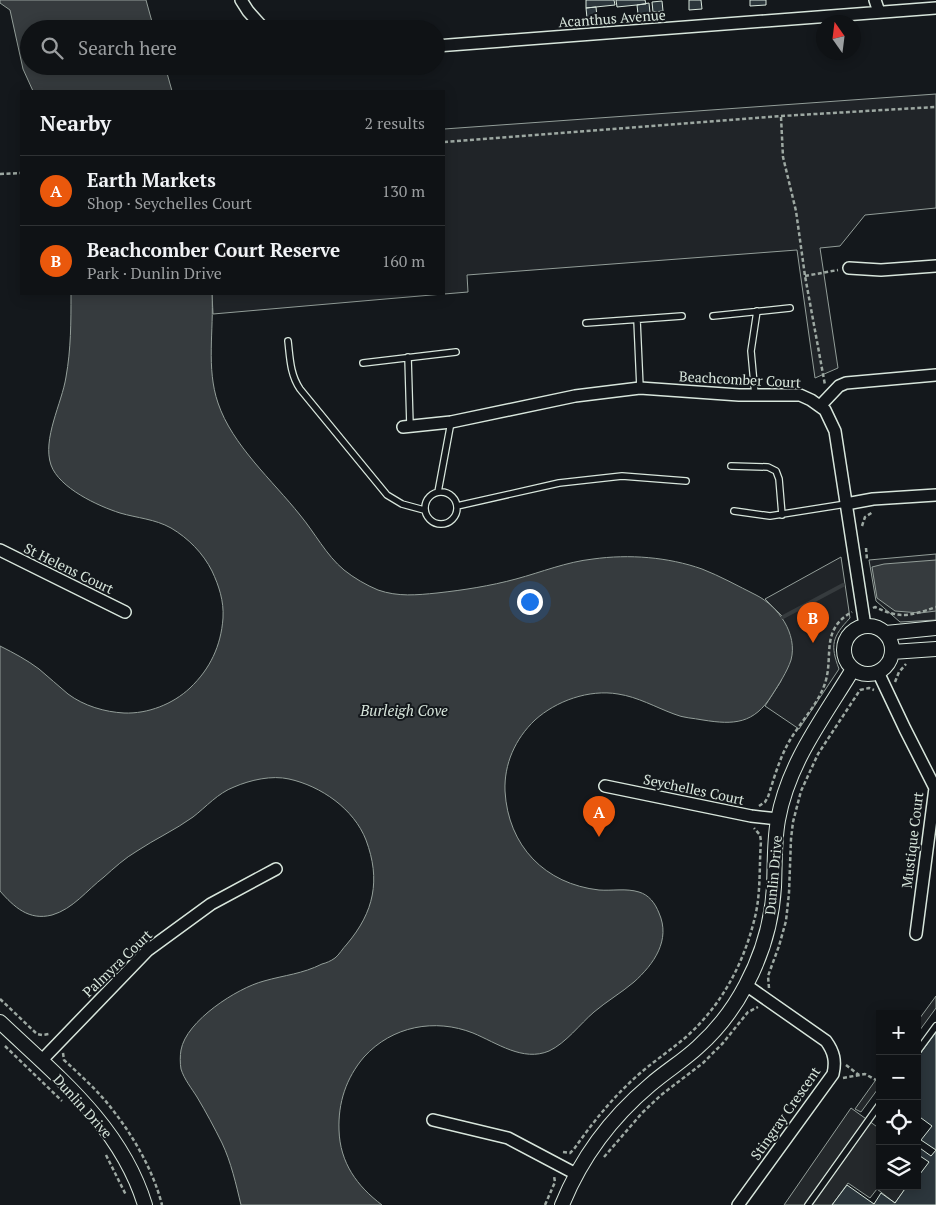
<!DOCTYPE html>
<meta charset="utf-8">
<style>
body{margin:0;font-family:"PT Serif",serif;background:#181b1e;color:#f1f3f6}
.controls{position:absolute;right:15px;bottom:15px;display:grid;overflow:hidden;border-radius:0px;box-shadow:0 2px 12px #0003}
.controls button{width:45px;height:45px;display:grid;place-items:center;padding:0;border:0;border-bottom:1px solid #2f3234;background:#0f1215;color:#f1f3f6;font:25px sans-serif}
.compass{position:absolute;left:816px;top:15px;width:45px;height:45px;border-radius:50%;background:#0f1215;box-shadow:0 2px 12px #0003;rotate:346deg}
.you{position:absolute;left:529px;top:601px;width:18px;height:18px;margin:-12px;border:4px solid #fff;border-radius:50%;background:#1a73e8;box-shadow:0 0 0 8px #1a73e833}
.badge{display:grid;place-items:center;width:32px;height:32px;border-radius:50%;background:#ea580c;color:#fff;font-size:16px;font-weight:700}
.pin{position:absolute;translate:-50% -41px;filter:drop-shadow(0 1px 2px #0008)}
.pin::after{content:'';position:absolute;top:26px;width:18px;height:15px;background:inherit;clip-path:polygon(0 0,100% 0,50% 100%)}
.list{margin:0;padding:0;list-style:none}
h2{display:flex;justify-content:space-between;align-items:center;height:65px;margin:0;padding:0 20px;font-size:21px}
h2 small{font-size:16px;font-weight:400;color:#9b9ea0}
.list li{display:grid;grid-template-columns:32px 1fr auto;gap:15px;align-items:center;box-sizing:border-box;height:70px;padding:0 20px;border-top:1px solid #2f3234}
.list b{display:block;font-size:19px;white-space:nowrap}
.list p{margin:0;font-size:16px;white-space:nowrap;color:#9b9ea0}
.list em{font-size:16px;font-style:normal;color:#9b9ea0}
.icon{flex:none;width:28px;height:28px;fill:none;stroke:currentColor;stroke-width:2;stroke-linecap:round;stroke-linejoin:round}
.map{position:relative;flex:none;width:936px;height:1205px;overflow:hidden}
.search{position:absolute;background:#0f1215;box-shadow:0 2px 12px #0003;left:20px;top:20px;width:425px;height:55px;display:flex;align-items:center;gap:12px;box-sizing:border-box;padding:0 18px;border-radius:28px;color:#9b9ea0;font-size:19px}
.panel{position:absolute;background:#0f1215;box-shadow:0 2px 12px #0003;left:20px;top:90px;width:425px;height:205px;border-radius:0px}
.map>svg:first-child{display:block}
</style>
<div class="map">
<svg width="936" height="1205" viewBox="0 0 936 1205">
<rect width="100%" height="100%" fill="#14181c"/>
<path fill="#202428" stroke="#939e99" d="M936 94V208L865 215 840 246 820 248 838 368 815 378 797 250 467 275 468 292 444 294V129Z
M212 294H443L213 314Z
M936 554V620L900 622 876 601 869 560Z
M841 557 850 618C832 637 830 645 839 669L799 729 765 706 781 681 782 616 765 599Z"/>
<path fill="#24282b" stroke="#939e99" d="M936 996V1008L917 1034V1022Z
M880 1074V1086L861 1112 855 1109Z
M851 1108 880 1129V1186H907L895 1203 877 1189 870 1198 848 1183 832 1205H784Z"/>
<path fill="#363b3e" stroke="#939e99" d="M0 0H146L154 29H29V66H165L172 91H33L23 69 10 10 0 3Z
M71 294H212C214 330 206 368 218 403 232 445 273 481 300 515 315 533 326 555 344 570 354 578 366 585 378 590 398 597 417 595 437 593 464 590 490 586 516 579 542 572 566 562 593 559 629 554 668 557 702 569 720 576 738 586 756 595 778 606 798 634 791 660 787 672 779 684 772 695 754 724 734 725 703 720 693 718 683 718 674 714 655 707 638 697 618 694 589 689 556 701 535 720 515 739 504 764 505 791 508 846 545 884 599 890 612 891 626 888 639 892 649 895 655 903 659 913 671 940 654 964 634 982 621 993 607 1001 594 1012 580 1024 566 1043 549 1051 523 1062 497 1043 473 1033 435 1018 392 1026 364 1057 346 1078 338 1103 339 1130 340 1163 357 1186 382 1205H241C236 1184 231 1162 222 1143 214 1127 206 1112 197 1097 192 1089 184 1079 181 1069 180 1064 180 1055 181 1050 186 1021 237 988 264 981 285 975 302 974 322 964 326 963 331 961 335 958 339 955 343 948 347 944 374 912 381 880 366 840 354 809 321 786 289 779 272 775 250 780 234 787 218 793 206 807 193 817 175 830 155 839 137 851 125 858 114 868 104 877 87 890 73 909 52 915 29 921 14 907 0 891V646C14 653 27 660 39 669 49 677 58 686 68 694 84 706 105 712 124 713 148 714 173 704 190 688 210 669 221 646 223 618 224 601 219 586 212 571 203 553 188 538 171 528 155 519 137 518 120 513 98 506 59 488 51 465 42 439 62 403 66 377 71 349 71 322 71 294Z
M936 560V611L920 613 895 611 877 598 872 567 884 564Z"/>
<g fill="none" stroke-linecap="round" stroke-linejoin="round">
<path stroke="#363b3e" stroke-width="4" d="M783 617 843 585"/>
</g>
<path fill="#2c363c" stroke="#d8e6dc" d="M586 0H614L615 5 586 8Z
M616 0H645L646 4 617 7Z
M689 0H701L702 9 689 10Z
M750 0H766V5L750 6Z
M662 1 663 11 653 12 652 2Z
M649 3 650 13 638 14 637 5Z
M596 7 597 17 587 18 586 8Z
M936 1032V1205H832L847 1185 874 1204 881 1193 895 1203 907 1186H917V1178L929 1162 917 1154V1146L931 1156 936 1150 921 1140 932 1126 917 1115V1058Z"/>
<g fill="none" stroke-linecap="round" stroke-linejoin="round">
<defs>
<path id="service" d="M713 316 790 308
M637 320 640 388
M586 323 682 316
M288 341C290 358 290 374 300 389L387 495 402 504 424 510
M408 357 410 426
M363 363 456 352
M755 395 751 351 757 311
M731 466 768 467 776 471 779 479 782 515
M425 508a16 16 0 1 1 32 0a16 16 0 1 1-32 0Z
M438 492 451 422
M457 506 559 483 622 476 686 481
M734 511 770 516 846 504
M917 1052 936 1026
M808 1205 880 1104"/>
<path id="minor" d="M241 0 248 11 264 29
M875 0 879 12
M436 46 936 8
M260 68 261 66
M849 268 881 270 936 266
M820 406 839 386 846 383 936 375
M403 427 451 422 575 396 640 388 739 395H800L811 400 825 410 835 431 865 626
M846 504 873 499 936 495
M0 550 125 612
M878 672 905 729 935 788 916 934
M605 786 751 816 778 819
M41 1061 148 950 211 904 276 869
M433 1120 508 1138 576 1174
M738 1205 833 1074C836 1061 834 1052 826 1041L746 985"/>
<path id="tertiary" d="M844 650a24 24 0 1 1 48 0a24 24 0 1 1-48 0Z
M886 633 936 628
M892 652 936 649
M0 1022C57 1076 121 1126 145 1205
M562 1205C581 1158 612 1117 650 1085 666 1071 683 1061 698 1047 717 1030 734 1008 746 985 762 955 772 921 774 887 775 865 774 842 778 820 788 763 824 717 853 669"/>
</defs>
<use href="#service" stroke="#d8e6dc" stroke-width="8"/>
<use href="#minor" stroke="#d8e6dc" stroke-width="14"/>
<use href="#tertiary" stroke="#d8e6dc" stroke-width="16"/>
<path stroke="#9da8a2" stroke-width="2.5" stroke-dasharray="4 2.5" stroke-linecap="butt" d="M781 117 783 157 796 211 805 276 825 385
M444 142 781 116 936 107
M0 174 21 173
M805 276 838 270
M862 526 865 517 873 512
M866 548 867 560
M873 608 875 607C900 619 910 616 936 607
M895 682 899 672 906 664
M759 806 765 802 768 797C774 778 780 757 790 740 802 720 820 702 826 680 833 654 821 629 852 612
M769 988 768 976 779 946 786 921 789 893 791 839 793 822 801 791 818 754 860 690 869 688 874 690
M0 999 37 1034 42 1035 49 1034
M5 1046 62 1101
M63 1053 64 1060C79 1074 95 1088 108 1104 131 1132 153 1169 162 1205
M846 1065 859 1075
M843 1078 865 1074 876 1080
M563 1152 570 1153 574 1149C593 1122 613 1097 638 1075 654 1061 671 1050 686 1037 722 1005 744 963 755 917 761 892 759 867 761 841L760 835 754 828
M106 1155 126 1195
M604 1157 642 1113 661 1095 703 1063 723 1043 748 1012 758 1007
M545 1205 555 1182 554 1176"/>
<use href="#service" stroke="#14181c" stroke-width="5.5"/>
<use href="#minor" stroke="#14181c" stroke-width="11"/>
<use href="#tertiary" stroke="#14181c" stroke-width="14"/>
</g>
<g text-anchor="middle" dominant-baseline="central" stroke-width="4" stroke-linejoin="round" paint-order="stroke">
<g font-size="14" fill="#d8e6dc" stroke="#14181c">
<text transform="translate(612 18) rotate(-4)">Acanthus Avenue</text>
<text transform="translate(740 379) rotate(3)">Beachcomber Court</text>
<text transform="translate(69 568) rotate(26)">St Helens Court</text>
<text transform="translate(694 789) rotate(12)">Seychelles Court</text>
<text transform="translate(912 840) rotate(-83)">Mustique Court</text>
<text transform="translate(773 875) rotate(-85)">Dunlin Drive</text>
<text transform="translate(117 963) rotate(-44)">Palmyra Court</text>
<text transform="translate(83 1106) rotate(48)">Dunlin Drive</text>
<text transform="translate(785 1113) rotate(-55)">Stingray Crescent</text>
</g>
<g font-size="15" font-style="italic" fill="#d8e6dc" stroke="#14181c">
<text x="404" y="710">Burleigh Cove</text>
</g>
</g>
</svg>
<div class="controls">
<button>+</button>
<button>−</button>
<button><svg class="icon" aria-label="locate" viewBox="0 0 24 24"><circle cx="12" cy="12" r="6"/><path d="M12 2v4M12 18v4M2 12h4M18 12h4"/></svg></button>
<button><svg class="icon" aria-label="layers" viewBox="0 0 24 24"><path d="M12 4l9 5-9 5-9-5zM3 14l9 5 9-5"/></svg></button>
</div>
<svg class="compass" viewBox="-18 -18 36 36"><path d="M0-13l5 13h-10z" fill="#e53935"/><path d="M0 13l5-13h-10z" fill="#9b9ea0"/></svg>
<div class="you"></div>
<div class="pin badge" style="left:599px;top:837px">A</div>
<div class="pin badge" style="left:813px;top:643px">B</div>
<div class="search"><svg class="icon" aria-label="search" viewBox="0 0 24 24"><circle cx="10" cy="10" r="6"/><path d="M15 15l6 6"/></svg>Search here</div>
<section class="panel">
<h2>Nearby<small>2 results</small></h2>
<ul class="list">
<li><span class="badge">A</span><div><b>Earth Markets</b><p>Shop · Seychelles Court</p></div><em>130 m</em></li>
<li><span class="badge">B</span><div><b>Beachcomber Court Reserve</b><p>Park · Dunlin Drive</p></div><em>160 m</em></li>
</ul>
</section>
</div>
